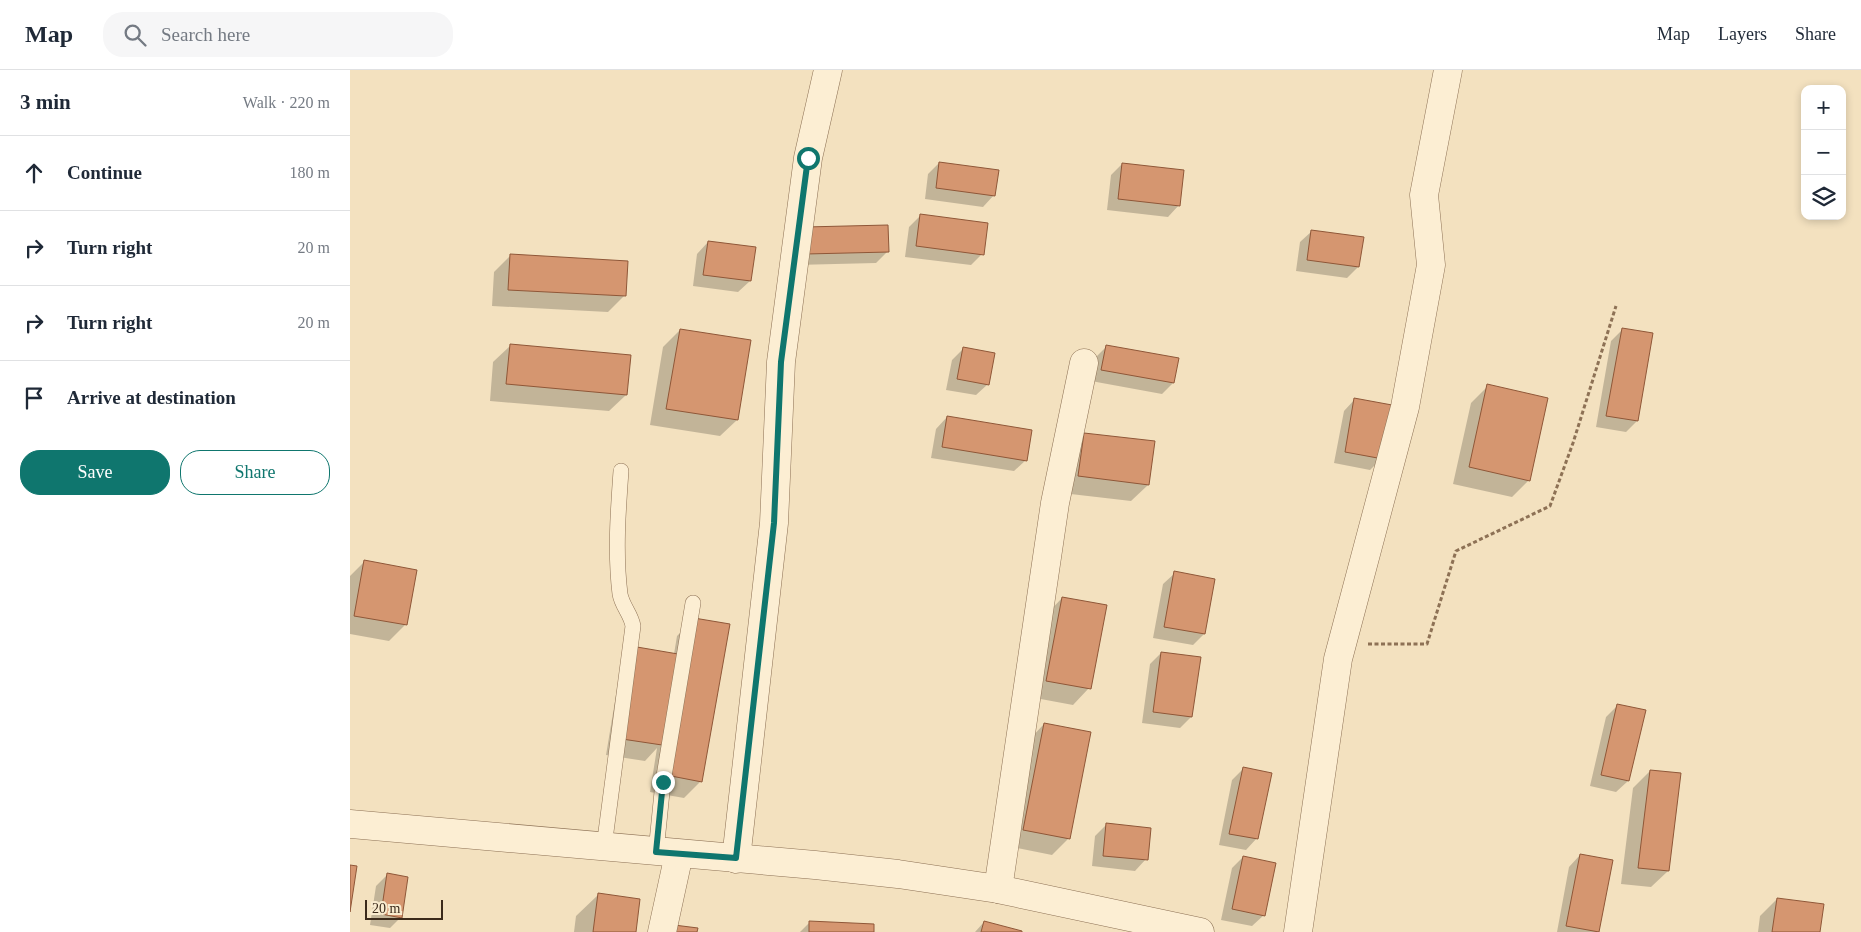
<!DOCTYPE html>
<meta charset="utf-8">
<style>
body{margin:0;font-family:Georgia,serif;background:#f6f6f7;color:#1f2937}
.controls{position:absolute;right:15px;top:15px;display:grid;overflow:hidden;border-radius:10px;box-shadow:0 2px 8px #0003}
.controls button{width:45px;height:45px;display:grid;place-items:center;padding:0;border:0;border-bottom:1px solid #e0e1e3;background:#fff;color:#1f2937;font:25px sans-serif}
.scale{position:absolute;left:15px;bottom:12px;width:78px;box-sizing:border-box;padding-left:5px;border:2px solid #3b2a1b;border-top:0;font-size:14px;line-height:18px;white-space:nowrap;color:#3b2a1b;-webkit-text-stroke:4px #f9ebcf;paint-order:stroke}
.stop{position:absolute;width:15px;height:15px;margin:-11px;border:4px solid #0f766e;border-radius:50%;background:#fff}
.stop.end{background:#0f766e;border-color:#fff;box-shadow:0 1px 5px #0008}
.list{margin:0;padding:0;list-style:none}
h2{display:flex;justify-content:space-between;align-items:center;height:65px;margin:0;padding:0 20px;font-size:21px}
h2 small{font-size:16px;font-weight:400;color:#747a83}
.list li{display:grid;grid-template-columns:32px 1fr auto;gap:15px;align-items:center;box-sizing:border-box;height:75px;padding:0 20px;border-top:1px solid #e0e1e3}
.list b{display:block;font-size:19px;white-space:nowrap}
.list em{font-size:16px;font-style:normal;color:#747a83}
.actions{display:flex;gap:10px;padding:15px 20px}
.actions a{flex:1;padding:11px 0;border:1px solid #0f766e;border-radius:20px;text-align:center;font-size:18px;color:#0f766e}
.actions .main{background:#0f766e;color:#fff}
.icon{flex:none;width:28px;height:28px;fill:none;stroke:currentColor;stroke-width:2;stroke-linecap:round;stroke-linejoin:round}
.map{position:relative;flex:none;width:1511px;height:862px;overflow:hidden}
header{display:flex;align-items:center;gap:30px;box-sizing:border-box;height:70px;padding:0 25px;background:#fff;border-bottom:1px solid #e0e1e3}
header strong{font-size:24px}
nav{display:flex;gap:28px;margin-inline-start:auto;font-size:18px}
.search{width:350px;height:45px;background:#f6f6f7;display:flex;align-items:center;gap:12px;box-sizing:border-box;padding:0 18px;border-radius:20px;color:#747a83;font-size:19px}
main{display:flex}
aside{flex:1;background:#fff}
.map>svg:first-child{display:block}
</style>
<header>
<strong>Map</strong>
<div class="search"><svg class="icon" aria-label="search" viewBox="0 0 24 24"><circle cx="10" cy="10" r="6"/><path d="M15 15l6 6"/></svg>Search here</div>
<nav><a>Map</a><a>Layers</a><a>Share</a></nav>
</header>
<main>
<aside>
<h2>3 min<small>Walk · 220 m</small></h2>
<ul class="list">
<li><svg class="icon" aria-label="ahead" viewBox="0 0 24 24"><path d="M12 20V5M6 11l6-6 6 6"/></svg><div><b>Continue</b></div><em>180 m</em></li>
<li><svg class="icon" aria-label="right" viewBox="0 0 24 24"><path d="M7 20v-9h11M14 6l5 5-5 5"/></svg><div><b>Turn right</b></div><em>20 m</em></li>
<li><svg class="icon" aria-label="right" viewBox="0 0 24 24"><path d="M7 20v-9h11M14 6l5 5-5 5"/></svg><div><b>Turn right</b></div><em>20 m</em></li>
<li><svg class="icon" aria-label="arrive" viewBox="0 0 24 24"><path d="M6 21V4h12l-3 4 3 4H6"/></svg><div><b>Arrive at destination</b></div></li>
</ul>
<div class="actions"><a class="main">Save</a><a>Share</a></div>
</aside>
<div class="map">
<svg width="1511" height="862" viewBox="0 0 1511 862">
<rect width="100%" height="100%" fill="#f3e1bf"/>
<path fill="#0003" d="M589 93 644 125 633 137 575 129 578 104Z
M772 94 829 135 818 147 757 140 761 105Z
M571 145 632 184 621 195 555 187 559 157Z
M962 161 1008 197 997 208 946 201 950 172Z
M444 169 538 181 526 193 445 195Z
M358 172 400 211 388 222 343 216 347 184Z
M161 185 275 225 258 242 142 236 144 202Z
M330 260 387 350 370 366 300 355 313 277Z
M1272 260 1287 351 1276 362 1246 357 1261 271Z
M160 276 276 325 259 341 140 331 143 292Z
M757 276 823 313 812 324 741 311 745 288Z
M613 279 638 314 626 325 596 320 602 290Z
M1138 316 1179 410 1162 427 1103 414 1121 333Z
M1005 329 1032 388 1020 400 984 393 994 341Z
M597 347 676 390 664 401 581 388 586 359Z
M735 364 798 415 781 431 712 423 718 381Z
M14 492 56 554 39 571 0 564V506Z
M825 503 854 564 843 575 803 568 813 514Z
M712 528 739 618 723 635 680 627 696 545Z
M344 549 351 711 334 728 300 722 307 678 295 691 256 685 271 595 324 584 327 566Z
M811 583 841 647 830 658 792 653 800 594Z
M1268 635 1278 711 1266 722 1240 716 1256 647Z
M694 654 719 768 702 785 657 776 678 671Z
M893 699 907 768 896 780 869 775 882 710Z
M1300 701 1318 801 1301 817 1271 814 1283 718Z
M756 755 796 789 785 801 742 796 745 766Z
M1230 785 1261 791 1248 862H1207L1219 797Z
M893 787 914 845 902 856 871 850 882 798Z
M37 805 51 847 40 858 20 855 26 816Z
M248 825 285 862H224L226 846Z
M1427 829 1468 862H1408L1410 846Z
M460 852 522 862H450Z
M634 852 669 862H625Z"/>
<path fill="#d59670" stroke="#8f5738" d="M589 92 649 100 645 126 586 118Z
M772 93 834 100 830 136 768 129Z
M570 144 638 153 634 185 566 176Z
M538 155 539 182 456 184 455 157Z
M961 160 1014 167 1009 197 957 190Z
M358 171 406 177 401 211 353 205Z
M160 184 278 191 276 226 158 220Z
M1272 258 1303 263 1288 351 1256 346Z
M330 259 401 270 388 350 316 339Z
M160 274 281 285 277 325 156 314Z
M756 275 829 288 824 313 751 300Z
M613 277 645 283 639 315 607 309Z
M1137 314 1198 328 1180 411 1119 397Z
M1004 328 1042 335 1033 389 995 382Z
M597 346 682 360 677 391 592 377Z
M734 363 805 371 799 415 728 406Z
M14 490 67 500 57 555 4 546Z
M824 501 865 509 855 564 814 557Z
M712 527 757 535 741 619 696 611Z
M344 548 380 554 352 712 316 705Z
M287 577 328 584 312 675 272 669Z
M811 582 851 587 842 647 803 642Z
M1267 634 1296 640 1279 711 1251 705Z
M694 653 741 662 720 769 673 760Z
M893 697 922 703 908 769 879 764Z
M1300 700 1331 703 1319 801 1288 798Z
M756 753 801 758 798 790 753 786Z
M1230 784 1263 790 1249 862 1216 856Z
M893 786 926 793 915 846 882 839Z
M0 795 7 796 0 842Z
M37 803 58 807 52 848 31 844Z
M248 823 290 829 286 862H243Z
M1427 828 1474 834 1470 862H1422Z
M459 851 524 854V862H459Z
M634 851 672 861V862H631Z
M324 855 348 858 347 862H323Z"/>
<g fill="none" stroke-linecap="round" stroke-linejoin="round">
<defs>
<path id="service" d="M254 777 283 556C281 544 272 536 270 524 265 483 268 442 271 401
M306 782 313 712 343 533"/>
<path id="minor" d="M386 789 424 453 431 292 458 88 478 0
M648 819 705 433 734 293
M312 862 329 784
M948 862 988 589 1055 337 1081 195 1074 125 1098 0"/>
<path id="tertiary" d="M0 754 465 795 548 804 648 819 850 862"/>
</defs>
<use href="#service" stroke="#8d7155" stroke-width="16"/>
<use href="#minor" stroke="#8d7155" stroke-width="29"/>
<use href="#tertiary" stroke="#8d7155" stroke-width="29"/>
<path stroke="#8d7155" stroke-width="3" stroke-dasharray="4 2.5" stroke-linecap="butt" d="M1018 574H1077L1106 481 1200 436 1223 373 1266 236"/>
<use href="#service" stroke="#fceed3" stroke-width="15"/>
<use href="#minor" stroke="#fceed3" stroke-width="28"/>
<use href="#tertiary" stroke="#fceed3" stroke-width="28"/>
</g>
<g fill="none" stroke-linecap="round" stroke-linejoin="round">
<path stroke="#0f766e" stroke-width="6" d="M313 712 306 782 386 788 424 453 431 292 458 88"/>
</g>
</svg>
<div class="controls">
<button>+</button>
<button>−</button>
<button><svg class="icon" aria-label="layers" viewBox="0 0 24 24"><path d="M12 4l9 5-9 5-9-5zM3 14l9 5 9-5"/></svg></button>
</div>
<div class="scale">20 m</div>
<div class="stop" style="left:458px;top:88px"></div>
<div class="stop end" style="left:313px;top:712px"></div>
</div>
</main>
